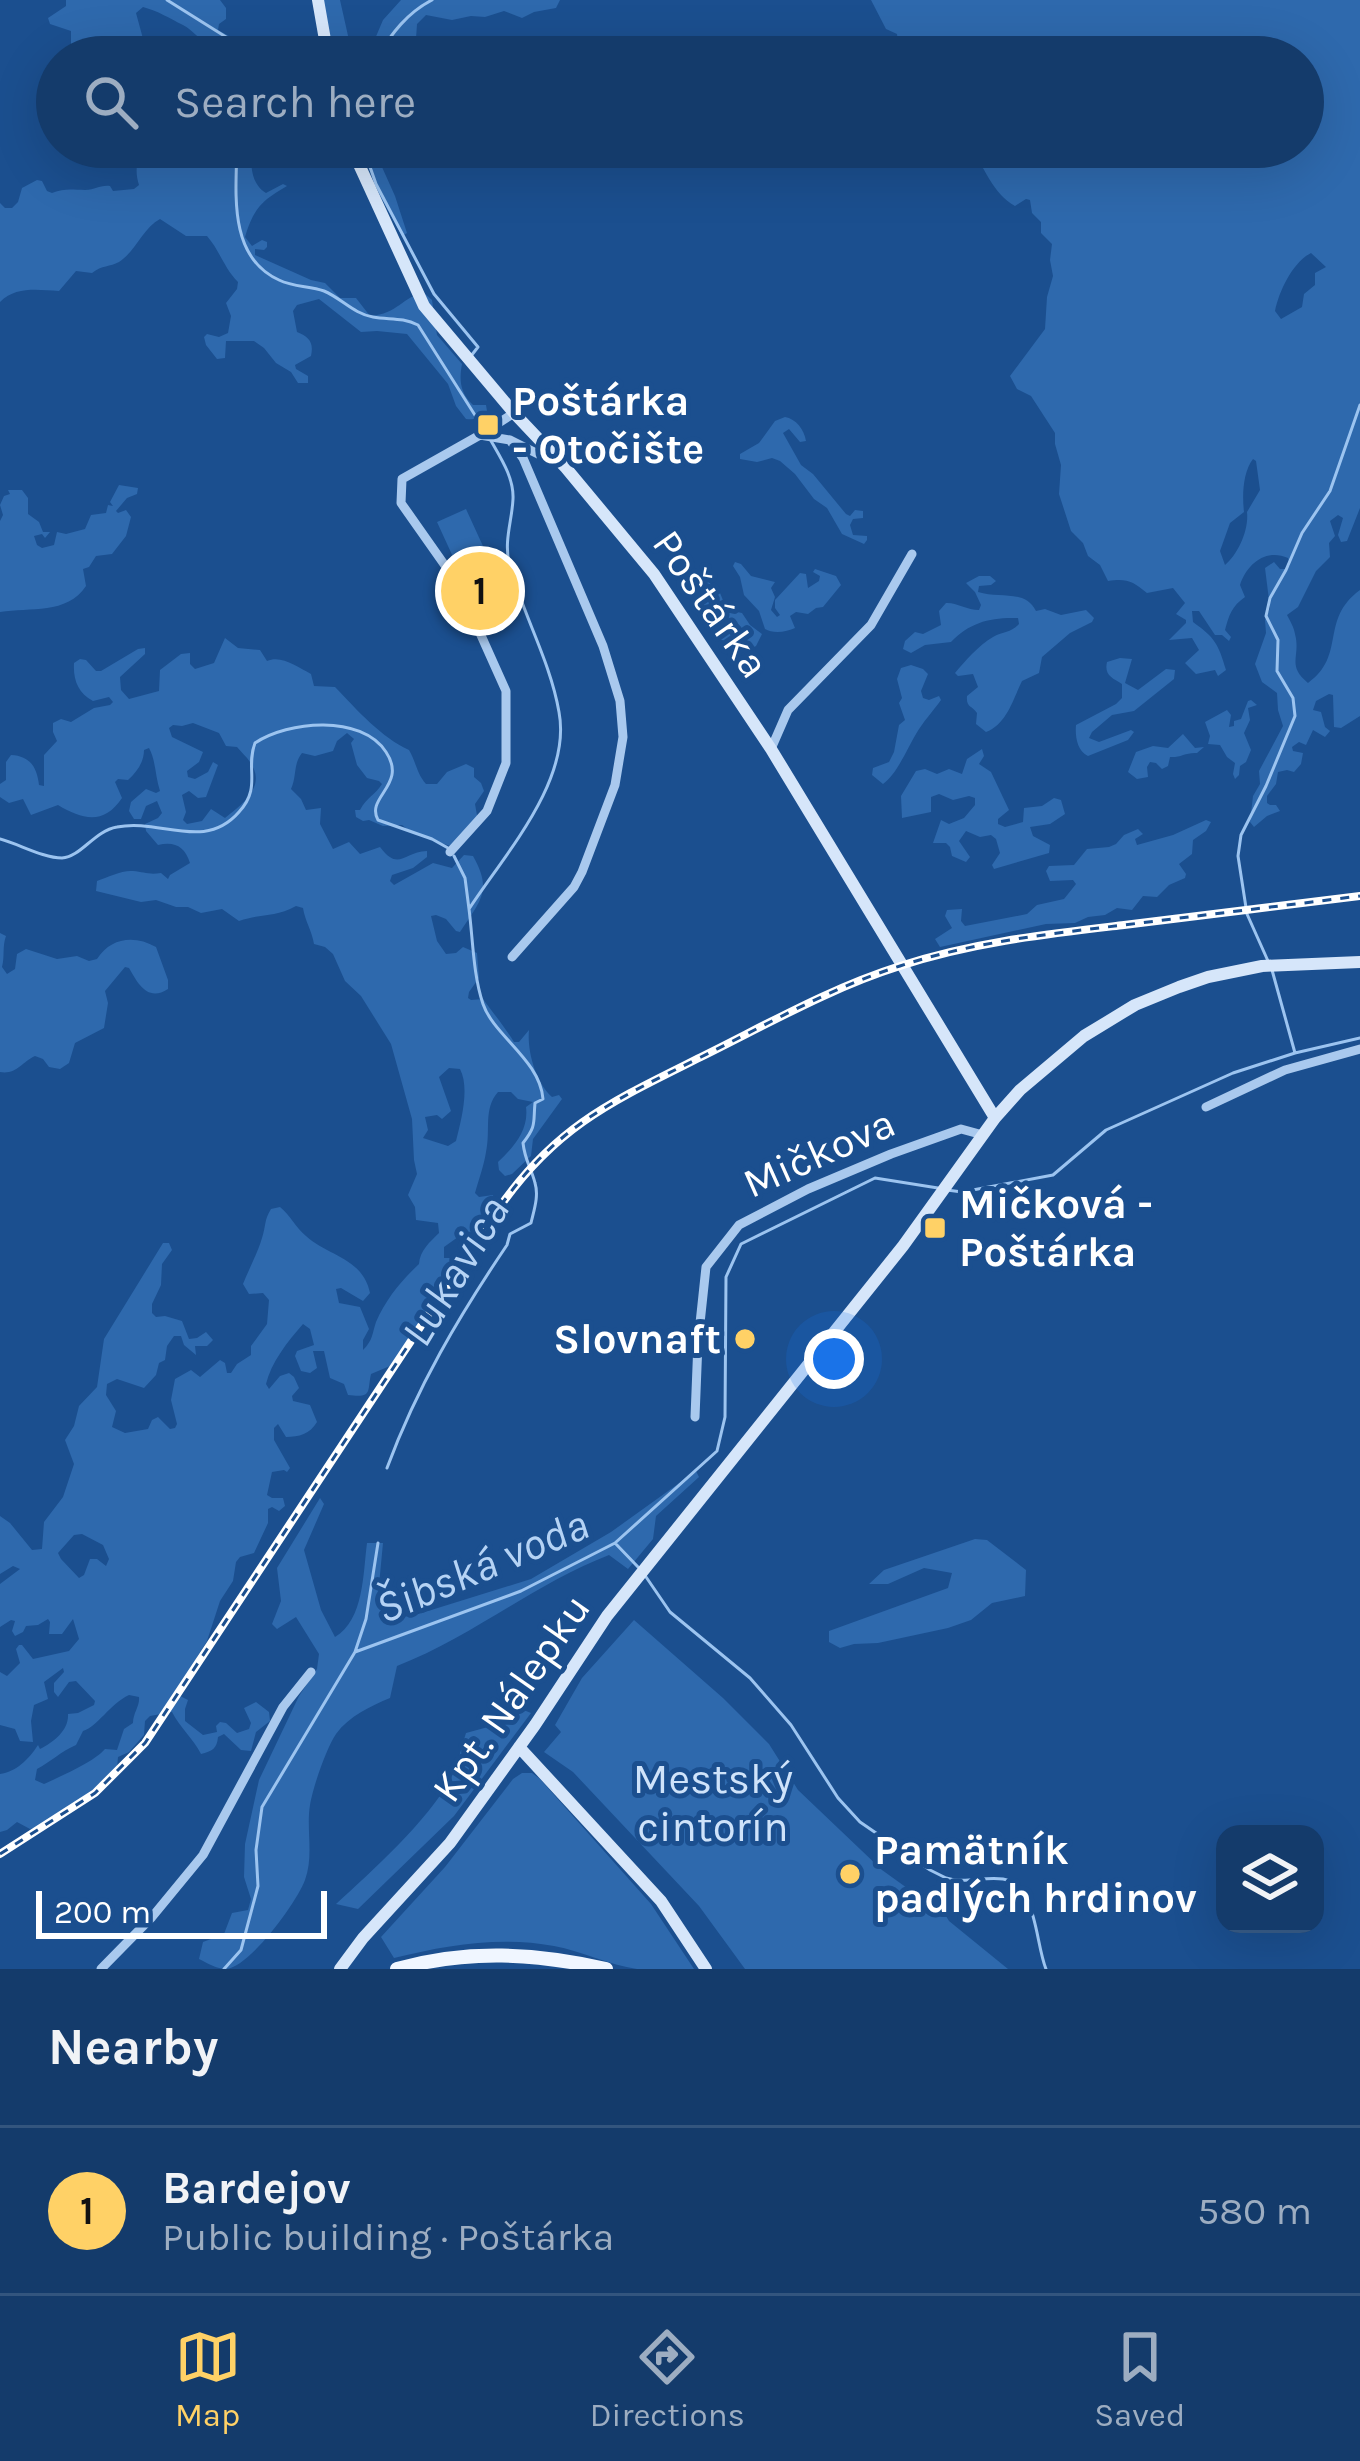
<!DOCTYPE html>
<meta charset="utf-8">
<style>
body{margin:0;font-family:Karla,sans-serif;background:#214673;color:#f1f3f6}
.controls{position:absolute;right:36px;bottom:36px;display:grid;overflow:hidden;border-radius:24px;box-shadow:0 12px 48px #0002}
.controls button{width:108px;height:108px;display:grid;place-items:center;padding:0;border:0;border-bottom:3px solid #33557e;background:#143b6b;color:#f1f3f6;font:60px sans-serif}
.scale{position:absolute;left:36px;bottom:30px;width:291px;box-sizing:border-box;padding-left:12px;border:6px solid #fff;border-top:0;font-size:33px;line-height:42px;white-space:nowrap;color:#fff;-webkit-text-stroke:9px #1b4f8f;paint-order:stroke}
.you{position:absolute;left:834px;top:1359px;width:42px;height:42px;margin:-30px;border:9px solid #fff;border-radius:50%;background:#1a73e8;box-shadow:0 0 0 18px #1a73e833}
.badge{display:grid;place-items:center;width:78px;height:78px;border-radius:50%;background:#ffd166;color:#111;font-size:39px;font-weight:700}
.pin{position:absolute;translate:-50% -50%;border:6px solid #fff;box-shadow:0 3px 12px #0006}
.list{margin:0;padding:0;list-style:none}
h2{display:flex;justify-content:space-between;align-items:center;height:156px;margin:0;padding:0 48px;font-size:51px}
h2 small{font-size:39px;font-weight:400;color:#9dadc1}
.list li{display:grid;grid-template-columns:78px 1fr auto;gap:36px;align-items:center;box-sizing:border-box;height:168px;padding:0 48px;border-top:3px solid #33557e}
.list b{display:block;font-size:45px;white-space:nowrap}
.list p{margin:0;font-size:39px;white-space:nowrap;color:#9dadc1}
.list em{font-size:39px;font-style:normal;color:#9dadc1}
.icon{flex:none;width:66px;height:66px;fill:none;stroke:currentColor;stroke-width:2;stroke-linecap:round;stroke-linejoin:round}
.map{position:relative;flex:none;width:1360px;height:1969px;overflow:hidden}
.search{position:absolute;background:#143b6b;box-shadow:0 12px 48px #0002;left:36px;right:36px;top:36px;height:132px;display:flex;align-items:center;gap:30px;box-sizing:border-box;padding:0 42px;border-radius:66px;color:#9dadc1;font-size:45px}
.sheet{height:324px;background:#143b6b}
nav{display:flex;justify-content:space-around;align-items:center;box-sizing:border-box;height:168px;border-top:3px solid #33557e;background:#143b6b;font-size:33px;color:#9dadc1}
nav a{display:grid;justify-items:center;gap:6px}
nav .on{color:#ffd166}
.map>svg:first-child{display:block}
</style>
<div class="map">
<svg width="1360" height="1969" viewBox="0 0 1360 1969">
<rect width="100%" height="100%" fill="#1b4f8f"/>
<path fill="#2e69ad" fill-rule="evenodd" d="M66 0H220L226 8V19L219 24 218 30 236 40 251 41 259 51 269 53 268 57H219L210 43C197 39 194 31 183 25 169 18 158 11 143 7L136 13 148 57H92L85 52 78 53 71 46V31L50 24 48 18 66 6Z
M321 0H340L351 49 356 57H331Z
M401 0H560L556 8 534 12 522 18 504 11 485 17 471 16 452 20 426 15 417 24 416 39 408 57H363L369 53 383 20Z
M871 0H1360V508L1347 541 1341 542 1338 535 1343 518 1338 515 1330 521 1335 536 1329 543 1330 557 1316 571 1298 607 1287 615C1290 621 1294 627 1295 634 1301 657 1286 665 1308 683 1347 655 1319 620 1360 590V716L1341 728 1334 727 1333 695 1329 694 1316 701 1313 710 1321 712 1325 727 1330 731 1325 737 1313 730 1306 745 1299 742 1292 747 1293 751 1303 753 1301 764 1294 772 1287 770 1278 772 1276 784 1267 796V803L1270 805H1276L1280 811 1267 816 1254 827 1250 822 1253 796 1260 784 1259 771 1283 726 1278 710 1277 693 1262 682 1255 664 1266 633 1265 620 1270 608 1265 568 1274 562 1280 569H1286L1290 565 1288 558C1266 548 1247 564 1240 585L1245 597C1232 606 1229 615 1225 630L1231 637 1229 641 1222 635H1215L1199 611H1192L1193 622C1215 638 1218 643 1226 670L1218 676 1215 670 1196 674 1185 663 1199 650 1192 638 1169 640 1186 623V620L1176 614 1185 603 1173 588 1147 593C1133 581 1126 578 1108 581L1100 565 1088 556 1083 543 1071 531 1059 494 1061 465 1055 444V433L1031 396 1017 389 1010 376 1045 329 1047 297 1053 276 1050 260 1052 244 1041 233V222L1032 213 1030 200 1026 199 1015 206C993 194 984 167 971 147H1303V57H900L897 34 886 29ZM1311 253 1326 267 1315 273V285L1304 294 1302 307 1281 319 1275 311C1279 291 1293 262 1311 253ZM1253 459 1256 461 1260 490 1247 512C1249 530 1238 554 1225 565L1220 551 1230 523 1244 512C1242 495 1243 472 1253 459Z
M147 147H179V154L186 163C210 152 224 147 251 147 251 164 250 183 266 193L283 184 287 186C263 200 254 207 245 237L252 246 262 240 267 242V247L264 250 255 249V255L311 280 325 283 340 298H356L370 316C398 314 403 296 424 293L432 300 437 335 462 364C459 380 460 393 473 405H486L487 411C482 418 474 420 466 419L456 406 448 384 407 334 377 331 361 332 319 299 297 305 293 311 297 332C309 337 314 342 311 356L295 365 296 369 308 376V383H298L291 372 276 363 264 348 254 341H226L225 358 217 359 206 345 204 337 207 334 219 337 228 333 231 316 226 303 237 289 238 282C224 268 220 251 207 236H186L160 219C143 228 135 252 119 262 110 267 102 265 92 273L76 271 59 291C38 290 16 286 0 302V203L5 208H12L18 202 22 188 37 180 42 181 47 191 52 193C65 188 72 190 85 190 96 190 99 185 110 186L113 191 134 189 139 185C135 172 135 159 147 151Z
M360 147H373L395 196 407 233 402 236 380 196Z
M785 417C796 419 804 429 806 441L800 442 789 429 783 433 801 465 813 474 846 514 850 516 855 510 863 511V518L853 519 850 525 853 535 867 536V540L864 544 842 534 827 508 814 499 795 474 780 461 772 458 757 462 740 459V454L759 443 775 421Z
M119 485 138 488 137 494 127 498 116 511 118 513 126 510 131 517 126 536 112 554 96 556 89 567 83 569 86 586C67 615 30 607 0 612V521L3 515 0 505 4 496 10 494 8 490H22L28 498V514L39 522 43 532H50L45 538 42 534 34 536 37 545 42 548 54 545 57 532 66 534 85 529 91 515 106 513 108 505 113 506 110 502Z
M466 509 488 557 459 570 437 522Z
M735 562 741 564 751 576 775 582 771 588 775 597 771 610 777 617 780 615 775 608V600L800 573 806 574 808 588 819 581 820 576 813 572 815 569 836 576 841 585 823 607 816 608 808 614 796 612 790 616 795 628C787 632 773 634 765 629L759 611 744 595 740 577 733 566Z
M698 572 720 593 727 610 742 613 750 625 762 634 756 646 749 650 738 642C719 644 713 635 710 617L698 614 700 598 696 590 689 592 693 573Z
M979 576H990L996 581 991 585 979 586 978 592C1000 599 1025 589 1036 611L1045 609 1061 615 1086 610 1094 618 1092 622 1070 633 1042 657 1039 673 1022 681C1013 699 1007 724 986 732L976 724 977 713C972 705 966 708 967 696L978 687 973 674 958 676 955 673C966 660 978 646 993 637 1004 631 1011 633 1019 624L1018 618C991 617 970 622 951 642L925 645 911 653 903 649 905 641 915 632 923 634 941 625 939 611 946 603C955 602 967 610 979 610L981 605 975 592 966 583Z
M225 638 238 648 260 650 267 661C282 655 297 667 311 674L314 686 335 687C357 710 382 738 409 750 416 762 417 774 426 784H437L447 772 466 764 474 768V777L481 783 484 791 475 804 478 821 453 847 412 833 402 825 383 826 369 820 363 821 356 817 355 810H360C367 797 375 795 382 784L379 781 367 778 357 765 351 743 354 739 347 733 337 741 333 751 315 756 302 753C293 764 297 776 291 789L301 799 306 810 321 808 320 824 333 849 349 842 360 854 380 847C399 872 403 852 427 851V857L413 868 392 875 390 881 394 885 433 863 452 868 464 855 473 856C493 891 480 901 460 932L456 931 446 919 436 915 431 916 437 941 446 954 456 953 463 947 477 953 479 978 469 992 468 998 471 1000 483 999C494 1014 504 1026 514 1042H519L529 1030C527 1050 535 1082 552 1097L559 1095 562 1099 533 1139 531 1156 512 1174 505 1176 499 1170 498 1162C514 1147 529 1130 526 1107L533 1102 518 1099 511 1092H498C483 1109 491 1130 486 1152 484 1165 479 1179 475 1193L479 1197 493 1195 495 1206 479 1230 458 1237 444 1247V1258H453L457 1267 443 1291 435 1298 429 1312 390 1366 371 1374C367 1392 373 1398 348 1395L344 1384 330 1378 324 1351H313L317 1368 310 1373 301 1371 295 1356 297 1351 314 1345 310 1329 303 1324C287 1342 271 1363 266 1384L269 1389 280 1376 289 1373 294 1377 299 1388 292 1396 293 1401 310 1405 317 1422C310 1434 299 1437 286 1437L278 1424 274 1428V1440L290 1468 287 1472 284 1470 272 1472 267 1495 272 1498H283L285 1506 279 1511 272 1507 268 1509V1523L254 1553 240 1557 236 1562 233 1581 220 1601 207 1641 197 1657 194 1673 181 1684 180 1696 188 1700 185 1709V1721L203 1735 217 1732 216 1726 220 1722 226 1723 237 1733 249 1729 251 1723 244 1708 256 1702 269 1712 270 1721 256 1732 251 1751 241 1750 224 1734 218 1737C217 1749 212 1751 201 1754 193 1738 180 1728 172 1712L150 1716 145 1721 144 1735 129 1752 118 1757 117 1768 111 1776 46 1825 30 1829 17 1822 7 1830 0 1832V1774C16 1772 29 1759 38 1745L40 1749C54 1742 69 1730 68 1714L78 1713 94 1705 95 1701 76 1681 69 1682 58 1697 54 1692V1683L64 1672 63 1668 44 1682 48 1699 34 1705 31 1721 33 1742 20 1741 15 1729 0 1725V1672L7 1676 20 1663 16 1649 19 1645H22L33 1659 69 1651 79 1639 73 1619 62 1634H49L50 1622 48 1619 38 1625 26 1626 23 1632 15 1636 12 1631 15 1621 11 1620 0 1627V1584L20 1569 13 1566 0 1574V1516L10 1523 32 1550 42 1549 44 1522 63 1497 74 1464 65 1440 74 1426 79 1406 97 1387 104 1339 163 1243H169L172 1250 162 1264 161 1285 152 1304V1313L156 1317 165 1316 182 1321 189 1339 197 1338 206 1332 213 1340 207 1346H195L196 1355 184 1345 181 1336H174L167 1346 165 1360 159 1363 156 1375 144 1388 117 1379 107 1384 106 1395 116 1411 112 1427 125 1433 148 1429 152 1420 158 1417 170 1429 175 1428 177 1424 171 1400 175 1379 191 1370 200 1377 220 1360 225 1363 227 1373H231L237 1364 251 1355V1346L267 1324 269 1300 263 1293 249 1294 243 1284C249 1269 258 1252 262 1238 266 1226 264 1220 271 1209L280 1207C290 1215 296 1228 306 1236 328 1256 363 1258 370 1293L363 1301 341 1288 336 1289 339 1303 360 1307 369 1329 363 1340V1350C373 1340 372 1334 376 1322 386 1299 401 1281 419 1264 420 1250 430 1242 439 1233L438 1223 416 1220 415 1207 408 1195 417 1174 414 1160 412 1119 391 1044 361 996 345 981 333 954 325 947 314 944C312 931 305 921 303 908L296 906C274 918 261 913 239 921L222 909 201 913 188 907H176L156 900 141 902 96 891 97 881C108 877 122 870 133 871 144 872 149 875 161 873L168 879 170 875 190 863C185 846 174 841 158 845L146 831 145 824 158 818 162 813 157 801 146 806 141 819H134L129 811 131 802 146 789 156 793 160 791C155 776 156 761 149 748L144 750C144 762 137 772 128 780L118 779 115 782 122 798C104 825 83 820 58 805L31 815 23 799 9 803 0 797V784L6 780V762L11 755C30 756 37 767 39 785L44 786V755L57 741 53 732V723L61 719 71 722 94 708 110 705 113 702 109 697 93 701C78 693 73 680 74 663L80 659 86 660 96 671H101L138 649 145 648V654L120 677 121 690 129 699 159 691 160 670 181 654 190 653V664L195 669 214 663ZM193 723 219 733 226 746 237 747C241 752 246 756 250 762 267 786 243 804 225 818L211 809 202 821 187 824 183 820 186 812 182 795 189 791 198 798 206 797 218 765 213 762 208 772 195 779 188 777 187 771 199 762 203 752 172 737 169 728 173 725 182 726ZM449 1068 460 1069C470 1088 461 1121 456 1141L448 1146 423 1138 428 1130 425 1117 437 1115 442 1119 451 1111 439 1077ZM82 1534 103 1545 109 1559 106 1566 97 1559H90L84 1575 79 1578 61 1559 58 1553 74 1535ZM129 1695 139 1697C140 1706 133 1713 133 1723L124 1729 117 1750 105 1749C94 1762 61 1776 44 1784L35 1780 37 1769C52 1761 60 1752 76 1745L83 1731C97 1727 110 1704 129 1695Z
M1120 658 1132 659 1125 683 1138 690 1166 669 1175 670 1174 679 1134 711 1112 715 1092 732 1089 738 1099 742 1131 730 1134 732 1128 740 1088 756C1077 751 1075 736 1076 725L1116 704 1122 698V684C1112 678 1104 675 1107 662Z
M911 665 923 669 928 674 921 691 923 698 929 700 939 696 941 700C933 711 923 722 916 734 907 749 897 774 883 784L872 775 873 768 889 762 894 752 899 725 905 720 899 703 902 698 897 679 901 668Z
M1251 700 1257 705 1248 708 1250 720 1244 733 1251 750 1246 762 1240 766 1239 775 1235 779 1233 774 1235 763 1227 757 1220 745 1208 744 1210 736 1205 722 1227 710 1231 715 1229 727 1234 726V721L1241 719 1248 701Z
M1183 734 1195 748 1204 747 1197 753C1186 752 1180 758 1170 757L1168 766 1162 769 1156 763 1150 762 1147 767 1148 777 1137 779 1128 772 1136 752 1153 746 1168 748Z
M982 749 984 756 979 764 991 772 1009 810 998 819V824L1005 827 1023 822 1024 808 1042 806 1054 798 1061 800 1065 814 1050 824 1030 827 1033 836 1050 845 1049 853 994 869 992 865 1000 853 996 839 991 835 980 837 966 831 959 841 970 857 966 862 952 856 950 847 946 843H933L941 820 949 824 964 818 975 805V798L969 796 953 800 939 794 931 797V812L902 818 901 796 916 771 925 769 937 774 949 769 962 774 967 759Z
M1206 820 1211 822 1206 831 1193 840 1192 854 1179 864 1186 874 1185 878 1169 885 1157 897 1143 896 1132 910 1117 908 1105 915 1088 917 1075 923 1046 924 940 947 935 939 952 928 945 916 947 910 962 909 961 921 965 926 1027 914 1037 905 1064 899 1076 884 1073 880 1050 881 1046 871 1049 866 1074 865 1087 849 1109 847 1116 844 1124 835 1138 829 1143 834 1135 839 1137 845 1173 835Z
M0 933 6 936C2 947 5 956 2 967L7 974 15 969 17 954 26 949 57 959 77 956 89 961 97 959C111 937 135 935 156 947L168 980V989C148 1002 138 984 129 968L125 967 105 991 108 1003 104 1028 75 1043 69 1063 60 1069 49 1067 43 1059 35 1056C22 1062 16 1075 0 1072Z
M696 1471 699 1477 656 1516 653 1539 628 1569 609 1555C534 1584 472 1637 397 1666L390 1698C371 1706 349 1716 336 1734 326 1749 313 1787 310 1805 306 1829 314 1856 305 1880 297 1902 249 1968 226 1969 217 1969 207 1963 199 1959L203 1942 224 1934 232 1913 248 1910 251 1899 244 1877 245 1844 259 1780 299 1696 317 1669 319 1654 296 1617 277 1629 272 1624 281 1601 277 1568 320 1498 324 1504 304 1550 321 1610 335 1637C364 1620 363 1573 367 1543H383L377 1606 387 1618 412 1616 531 1579 611 1532Z
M975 1539 987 1540 1026 1570 1025 1596 992 1603 971 1620 948 1628 878 1643 854 1644 840 1648 829 1642V1631L948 1588 952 1573 924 1568 888 1584H869L884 1570Z
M634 1620 723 1698 769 1744 798 1790 882 1870 946 1916 949 1921 1008 1969H745L699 1906 573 1772 544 1752 561 1732 555 1725 582 1678Z
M511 1705 531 1713 454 1816 358 1909 336 1904C373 1870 427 1822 451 1778 458 1765 461 1748 466 1733L488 1727Z
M522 1773H532L540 1779 651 1904 694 1969C676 1969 655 1969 637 1969 609 1965 582 1951 554 1946 500 1936 447 1945 394 1958L381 1937 445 1867 513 1779Z"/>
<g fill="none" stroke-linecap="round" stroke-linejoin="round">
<path stroke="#9cc4f0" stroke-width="3" d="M167 0 226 37 239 57
M377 57C392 33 407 13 432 0
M237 147C236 193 228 257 279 280 293 287 309 286 324 291 341 298 354 314 373 317 389 320 402 317 418 325L485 431
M363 147 376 184 434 294 478 347 471 356
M0 839C19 844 43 858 62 858 81 857 94 831 117 827 160 818 204 852 239 812 262 787 245 769 255 743 288 721 361 714 386 752 408 785 365 797 378 820L432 839 448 848
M454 856 465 878 469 909
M1268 961 1247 914 1238 856 1241 835 1266 786 1295 716 1293 698 1277 671 1278 640 1266 616 1270 598 1286 570 1302 533 1330 491 1360 405
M1272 970 1295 1053
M947 1190 962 1192 1053 1175 1106 1130 1233 1073 1295 1053 1360 1038
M387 1468C417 1387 459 1316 507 1245L510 1234 531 1223C534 1210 539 1196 535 1183 531 1167 525 1161 523 1143 537 1125 533 1123 535 1103L543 1099C540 1060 494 1036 483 1004 473 974 473 940 469 909 504 855 572 781 559 712 550 660 522 613 509 563 504 540 512 521 513 499 514 477 500 457 490 439
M615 1543 638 1567
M644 1574 670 1612 750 1678 791 1725 838 1798 860 1822 930 1870 946 1878C965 1884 984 1876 1003 1879 1037 1885 1035 1942 1046 1969
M355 1652 366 1619 378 1543
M224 1969 241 1950 258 1886 256 1850 262 1807 355 1652 521 1591 615 1543 717 1451 725 1417 726 1277 741 1244 875 1178 938 1188"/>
<path stroke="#a9c9ee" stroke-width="9" d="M514 413 480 435 510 440 556 463
M510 440 523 458 603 646 620 701 623 737 615 785 582 872 574 887 512 957
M771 749 788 710 871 625 912 554
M450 852 487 811 506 763V691L458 584 401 503 402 479 480 435
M1206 1107 1285 1070 1360 1049
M695 1417 698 1342 706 1267 739 1225 808 1189 891 1154 961 1129 983 1135
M101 1969 152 1917 203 1855 283 1707 311 1672"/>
<path stroke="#d6e6fa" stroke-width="12" d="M318 0 328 57
M351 147 424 306 514 413 566 468 654 574 771 749 995 1118
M519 1747 661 1901 706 1969
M340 1969 363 1938 450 1843 535 1725 607 1616 903 1246 995 1118 1020 1090 1084 1036 1135 1005 1179 987 1208 977 1262 966 1360 962"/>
<path stroke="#f0f6ff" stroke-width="14" d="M397 1969C468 1949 536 1953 606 1969"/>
<defs>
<path id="rail" d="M0 1854 95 1793 145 1743 499 1208C557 1125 613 1101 701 1057 766 1025 830 988 900 966 973 942 1048 934 1124 925 1203 915 1281 906 1360 896"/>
</defs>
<use href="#rail" stroke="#fff" stroke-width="8"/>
<use href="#rail" stroke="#1b4f8f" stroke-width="3" stroke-dasharray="9" stroke-linecap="butt"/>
</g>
<g fill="#ffd166" stroke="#1b4f8f" stroke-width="4.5">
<rect x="476" y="413" width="24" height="24" rx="6"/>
<rect x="923" y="1216" width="24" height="24" rx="6"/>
<circle cx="745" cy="1339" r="12"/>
<circle cx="850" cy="1874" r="12"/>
</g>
<g text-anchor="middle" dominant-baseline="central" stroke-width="10" stroke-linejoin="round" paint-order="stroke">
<g font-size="42" font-weight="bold" fill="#fff" stroke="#1b4f8f" text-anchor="start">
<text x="512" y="401">Poštárka<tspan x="512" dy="48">- Otočište</tspan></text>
<text x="959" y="1204">Mičková -<tspan x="959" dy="48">Poštárka</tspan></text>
<text x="721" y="1339" text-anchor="end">Slovnaft</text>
<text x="874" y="1850">Pamätník<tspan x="874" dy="48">padlých hrdinov</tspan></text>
</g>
<g font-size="42" fill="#fff" stroke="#1b4f8f">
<text transform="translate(711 604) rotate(55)">Poštárka</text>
<text transform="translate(819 1153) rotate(-24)">Mičkova</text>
<text transform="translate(511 1698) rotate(-55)">Kpt. Nálepku</text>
</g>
<g font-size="42" fill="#cfe3fa" stroke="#1b4f8f">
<text x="713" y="1779">Mestský<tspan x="713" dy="48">cintorín</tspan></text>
</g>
<g font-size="45" font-style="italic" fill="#b5d3f5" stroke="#1b4f8f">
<text transform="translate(455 1271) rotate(-59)">Lukavica</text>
<text transform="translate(482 1566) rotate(-23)">Šibská voda</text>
</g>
</g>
</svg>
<div class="controls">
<button><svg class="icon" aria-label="layers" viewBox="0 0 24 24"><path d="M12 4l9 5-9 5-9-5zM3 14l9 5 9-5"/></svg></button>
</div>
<div class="scale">200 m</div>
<div class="you"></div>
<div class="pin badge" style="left:480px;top:591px">1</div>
<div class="search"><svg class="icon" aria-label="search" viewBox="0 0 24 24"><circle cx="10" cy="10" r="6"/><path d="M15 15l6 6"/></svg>Search here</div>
</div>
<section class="sheet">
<h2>Nearby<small></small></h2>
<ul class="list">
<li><span class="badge">1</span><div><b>Bardejov</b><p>Public building · Poštárka</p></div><em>580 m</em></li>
</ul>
</section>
<nav>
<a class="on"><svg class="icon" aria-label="map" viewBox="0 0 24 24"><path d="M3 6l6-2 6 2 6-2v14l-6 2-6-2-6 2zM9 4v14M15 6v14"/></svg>Map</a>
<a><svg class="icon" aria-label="directions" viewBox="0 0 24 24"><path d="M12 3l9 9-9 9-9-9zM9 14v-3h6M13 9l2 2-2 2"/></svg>Directions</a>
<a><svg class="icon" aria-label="saved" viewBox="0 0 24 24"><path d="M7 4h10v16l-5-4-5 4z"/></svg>Saved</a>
</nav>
